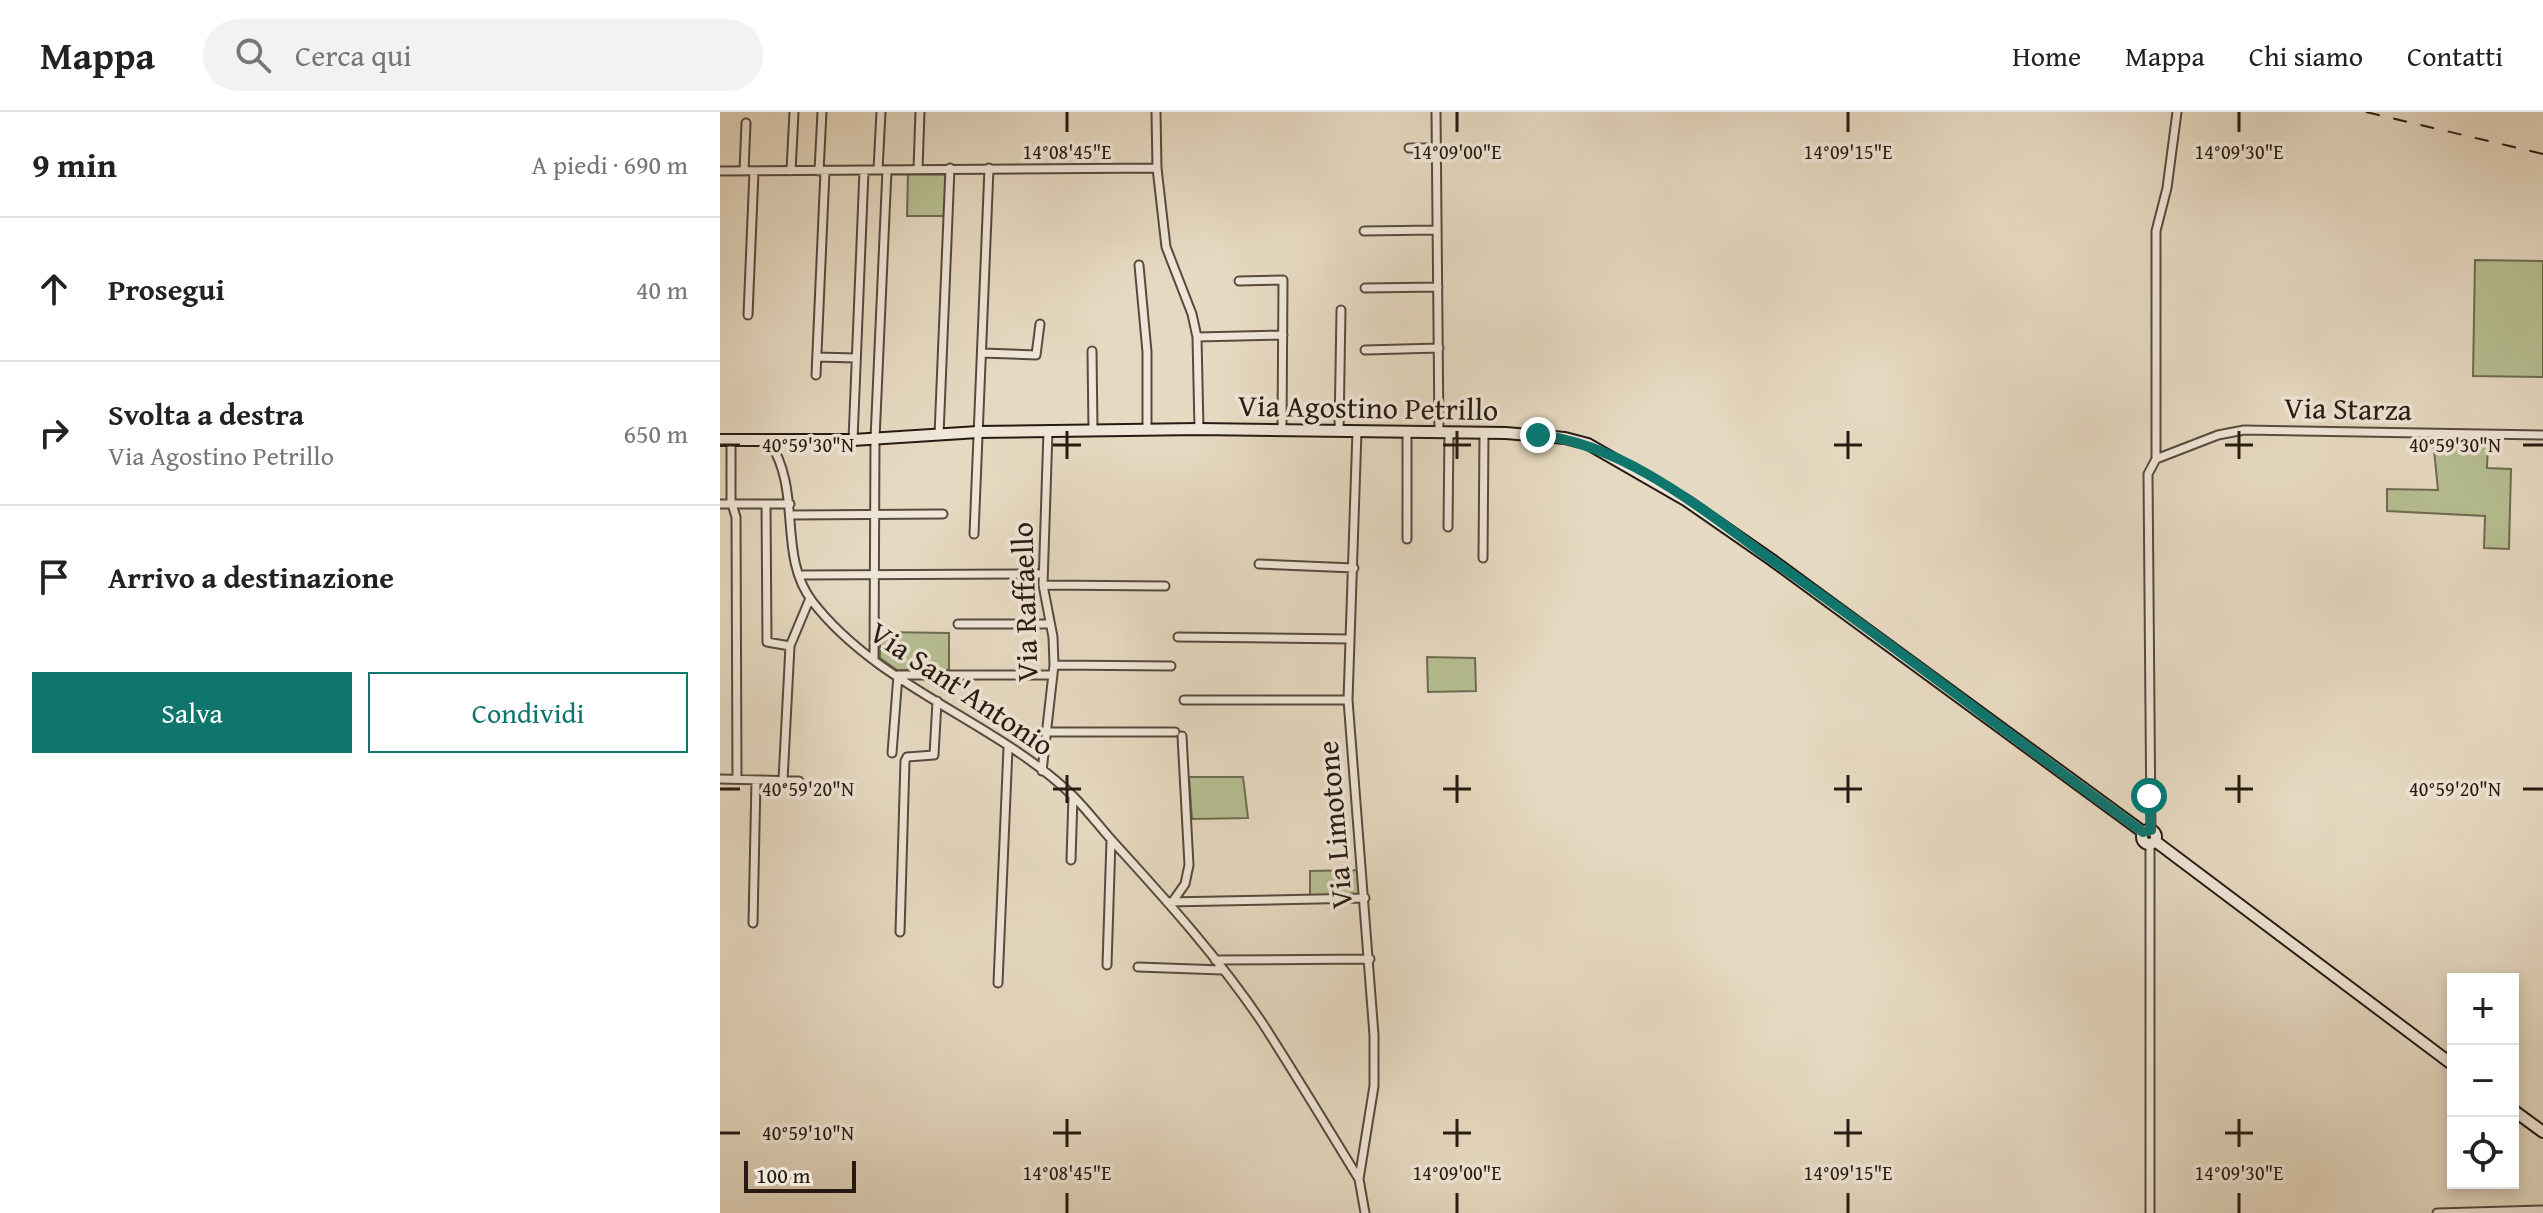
<!DOCTYPE html>
<html lang="it">
<meta charset="utf-8">
<style>
body{margin:0;font-family:"Gentium Book Plus",serif;background:#f2f2f2;color:#222}
.controls{position:absolute;right:24px;bottom:24px;display:grid;overflow:hidden;border-radius:0px;box-shadow:0 4px 12px #0003}
.controls button{width:72px;height:72px;display:grid;place-items:center;padding:0;border:0;border-bottom:2px solid #e0e0e0;background:#fff;color:#222;font:40px sans-serif}
.scale{position:absolute;left:24px;bottom:20px;width:112px;box-sizing:border-box;padding-left:8px;border:4px solid #271a12;border-top:0;font-size:22px;line-height:28px;white-space:nowrap;color:#271a12;-webkit-text-stroke:6px #efe6d7;paint-order:stroke}
.stop{position:absolute;width:24px;height:24px;margin:-18px;border:6px solid #0f766e;border-radius:50%;background:#fff}
.stop.end{background:#0f766e;border-color:#fff;box-shadow:0 2px 8px #0008}
.list{margin:0;padding:0;list-style:none}
h2{display:flex;justify-content:space-between;align-items:center;height:104px;margin:0;padding:0 32px;font-size:34px}
h2 small{font-size:26px;font-weight:400;color:#767676}
.list li{display:grid;grid-template-columns:52px 1fr auto;gap:24px;align-items:center;box-sizing:border-box;height:144px;padding:0 32px;border-top:2px solid #e0e0e0}
.list b{display:block;font-size:30px;white-space:nowrap}
.list p{margin:0;font-size:26px;white-space:nowrap;color:#767676}
.list em{font-size:26px;font-style:normal;color:#767676}
.actions{display:flex;gap:16px;padding:24px 32px}
.actions a{flex:1;padding:18px 0;border:2px solid #0f766e;border-radius:0px;text-align:center;font-size:28px;color:#0f766e}
.actions .main{background:#0f766e;color:#fff}
.icon{flex:none;width:44px;height:44px;fill:none;stroke:currentColor;stroke-width:2;stroke-linecap:round;stroke-linejoin:round}
.map{position:relative;flex:none;width:1823px;height:1101px;overflow:hidden}
header{display:flex;align-items:center;gap:48px;box-sizing:border-box;height:112px;padding:0 40px;background:#fff;border-bottom:2px solid #e0e0e0}
header strong{font-size:38px}
nav{display:flex;gap:44px;margin-inline-start:auto;font-size:28px}
.search{width:560px;height:72px;background:#f2f2f2;display:flex;align-items:center;gap:20px;box-sizing:border-box;padding:0 28px;border-radius:44px;color:#767676;font-size:30px}
main{display:flex}
aside{flex:1;background:#fff}
.map>svg:first-child{display:block}
</style>
<header>
<strong>Mappa</strong>
<div class="search"><svg class="icon" aria-label="search" viewBox="0 0 24 24"><circle cx="10" cy="10" r="6"/><path d="M15 15l6 6"/></svg>Cerca qui</div>
<nav><a>Home</a><a>Mappa</a><a>Chi siamo</a><a>Contatti</a></nav>
</header>
<main>
<aside>
<h2>9 min<small>A piedi · 690 m</small></h2>
<ul class="list">
<li><svg class="icon" aria-label="ahead" viewBox="0 0 24 24"><path d="M12 20V5M6 11l6-6 6 6"/></svg><div><b>Prosegui</b></div><em>40 m</em></li>
<li><svg class="icon" aria-label="right" viewBox="0 0 24 24"><path d="M7 20v-9h11M14 6l5 5-5 5"/></svg><div><b>Svolta a destra</b><p>Via Agostino Petrillo</p></div><em>650 m</em></li>
<li><svg class="icon" aria-label="arrive" viewBox="0 0 24 24"><path d="M6 21V4h12l-3 4 3 4H6"/></svg><div><b>Arrivo a destinazione</b></div></li>
</ul>
<div class="actions"><a class="main">Salva</a><a>Condividi</a></div>
</aside>
<div class="map">
<svg width="1823" height="1101" viewBox="0 0 1823 1101">
<rect width="100%" height="100%" fill="#e6d9c1"/>
<filter id="stains"><feTurbulence type="fractalNoise" baseFrequency=".0025" numOctaves="4"/><feColorMatrix values="0 0 0 0 .2 0 0 0 0 .09 0 0 0 0 .02 0 0 0 .5 -.17"/></filter>
<radialGradient id="worn" r=".72"><stop offset=".6" stop-color="#630" stop-opacity="0"/><stop offset="1" stop-color="#630" stop-opacity=".3"/></radialGradient>
<path fill="#b6bf92" stroke="#6e6c52" stroke-width="2" d="M228 61 226 104H187L188 62Z
M1755 148 1823 149V265L1753 264Z
M1713 328 1768 330 1767 356 1791 357 1789 437 1764 436 1765 404 1667 399V377L1718 378Z
M160 520 229 521V558H177L160 546Z
M707 545 755 546 756 579 708 580Z
M523 665 528 706 472 707 469 665Z
M639 758V783L590 784V759Z"/>
<g fill="none" stroke-linecap="round" stroke-linejoin="round">
<defs>
<path id="street" d="M436 0 437 56 446 135 472 202 477 225 479 317
M716 0 719 320
M689 36H717
M198 57 200 0
M158 58 161 0
M0 59 437 56
M24 59 26 11
M71 59 74 0
M99 59 102 0
M644 119 717 118
M419 153 427 240V318
M519 169 563 168 562 318
M645 176 718 175
M28 203 34 59
M477 225 563 223
M645 238 719 236
M372 239 373 318
M262 241 316 243 320 212
M97 245 136 246
M96 263 105 59
M619 319 621 198
M637 319 628 588 654 923V974L639 1067 645 1101
M687 319V427
M219 323 230 56
M11 328V389L16 405 17 667
M133 328 144 59
M49 329C83 380 57 443 92 489 159 576 276 609 353 684 369 700 382 718 397 734 448 790 501 849 543 912 576 963 607 1015 639 1067
M1436 347 1498 323 1524 318 1823 323
M0 392H70
M46 392 47 530 70 534
M71 403 223 402
M728 415 729 320
M254 422 269 56
M763 446 764 321
M539 452 634 456
M79 463 323 462
M323 473 445 474
M238 512H329
M458 525 630 527
M154 548 155 327 167 58
M334 553 451 554
M464 588H628
M327 620H455
M172 641 178 563H333
M322 659 334 553 333 525 323 473 328 319
M0 667 79 669
M63 668 70 534 90 486
M1431 718 1428 362 1436 347V119L1447 76 1457 0
M351 748 353 684
M453 789 465 772 469 753 462 624
M447 790 645 786
M33 811 36 668
M180 820 185 649 187 645 214 643 217 589
M495 848 650 847
M387 853 391 728
M418 855 502 858
M278 871 288 636
M1430 1101V732
M1717 1101 1823 1098"/>
<path id="secondary" d="M0 328H133L258 320 479 317 786 321 845 326 868 332 967 389 1052 448 1423 720
M1422 725a7 7 0 1 1 14 0a7 7 0 1 1-14 0Z
M1435 729 1733 953
M1793 998 1823 1020"/>
</defs>
<use href="#street" stroke="#574a3e" stroke-width="11"/>
<use href="#secondary" stroke="#271a12" stroke-width="14"/>
<use href="#street" stroke="#efe6d7" stroke-width="7"/>
<use href="#secondary" stroke="#efe6d7" stroke-width="10"/>
<path stroke="#271a12" stroke-width="2" stroke-dasharray="14 14" stroke-linecap="butt" d="M1646 0 1823 42"/>
</g>
<g fill="none" stroke-linecap="round" stroke-linejoin="round">
<path stroke="#0f766e" stroke-width="10" d="M818 323C908 332 994 407 1066 458 1187 543 1303 634 1423 720L1431 718 1429 684"/>
</g>
<path fill="none" stroke="#271a12" stroke-width="3" d="M347 0V20M737 0V20M1128 0V20M1519 0V20M347 319V347M737 319V347M1128 319V347M1519 319V347M0 333H20M333 333H361M723 333H751M1114 333H1142M1505 333H1533M1803 333H1823M347 663V691M737 663V691M1128 663V691M1519 663V691M0 677H20M333 677H361M723 677H751M1114 677H1142M1505 677H1533M1803 677H1823M347 1007V1035M737 1007V1035M1128 1007V1035M1519 1007V1035M0 1021H20M333 1021H361M723 1021H751M1114 1021H1142M1505 1021H1533M347 1081V1101M737 1081V1101M1128 1081V1101M1519 1081V1101"/>
<g text-anchor="middle" dominant-baseline="central" stroke-width="7" stroke-linejoin="round" paint-order="stroke">
<g font-size="30" fill="#271a12" stroke="#efe6d7">
<text transform="translate(648 295) rotate(1)">Via Agostino Petrillo</text>
<text transform="translate(1628 296) rotate(1)">Via Starza</text>
<text transform="translate(304 490) rotate(-92)">Via Raffaello</text>
<text transform="translate(242 576) rotate(34)">Via Sant'Antonio</text>
<text transform="translate(614 713) rotate(-95)">Via Limotone</text>
</g>
</g>
<g font-size="20" text-anchor="middle" fill="#271a12" stroke="#efe6d7" stroke-width="7" stroke-linejoin="round" paint-order="stroke">
<text x="347" y="47">14°08'45"E</text>
<text x="737" y="47">14°09'00"E</text>
<text x="1128" y="47">14°09'15"E</text>
<text x="1519" y="47">14°09'30"E</text>
<text x="88" y="340">40°59'30"N</text>
<text x="1735" y="340">40°59'30"N</text>
<text x="88" y="684">40°59'20"N</text>
<text x="1735" y="684">40°59'20"N</text>
<text x="88" y="1028">40°59'10"N</text>
<text x="347" y="1068">14°08'45"E</text>
<text x="737" y="1068">14°09'00"E</text>
<text x="1128" y="1068">14°09'15"E</text>
<text x="1519" y="1068">14°09'30"E</text>
</g>
<rect width="100%" height="100%" filter="url(#stains)"/>
<rect width="100%" height="100%" fill="url(#worn)"/>
</svg>
<div class="controls">
<button>+</button>
<button>−</button>
<button><svg class="icon" aria-label="locate" viewBox="0 0 24 24"><circle cx="12" cy="12" r="6"/><path d="M12 2v4M12 18v4M2 12h4M18 12h4"/></svg></button>
</div>
<div class="scale">100 m</div>
<div class="stop" style="left:1429px;top:684px"></div>
<div class="stop end" style="left:818px;top:323px"></div>
</div>
</main>
